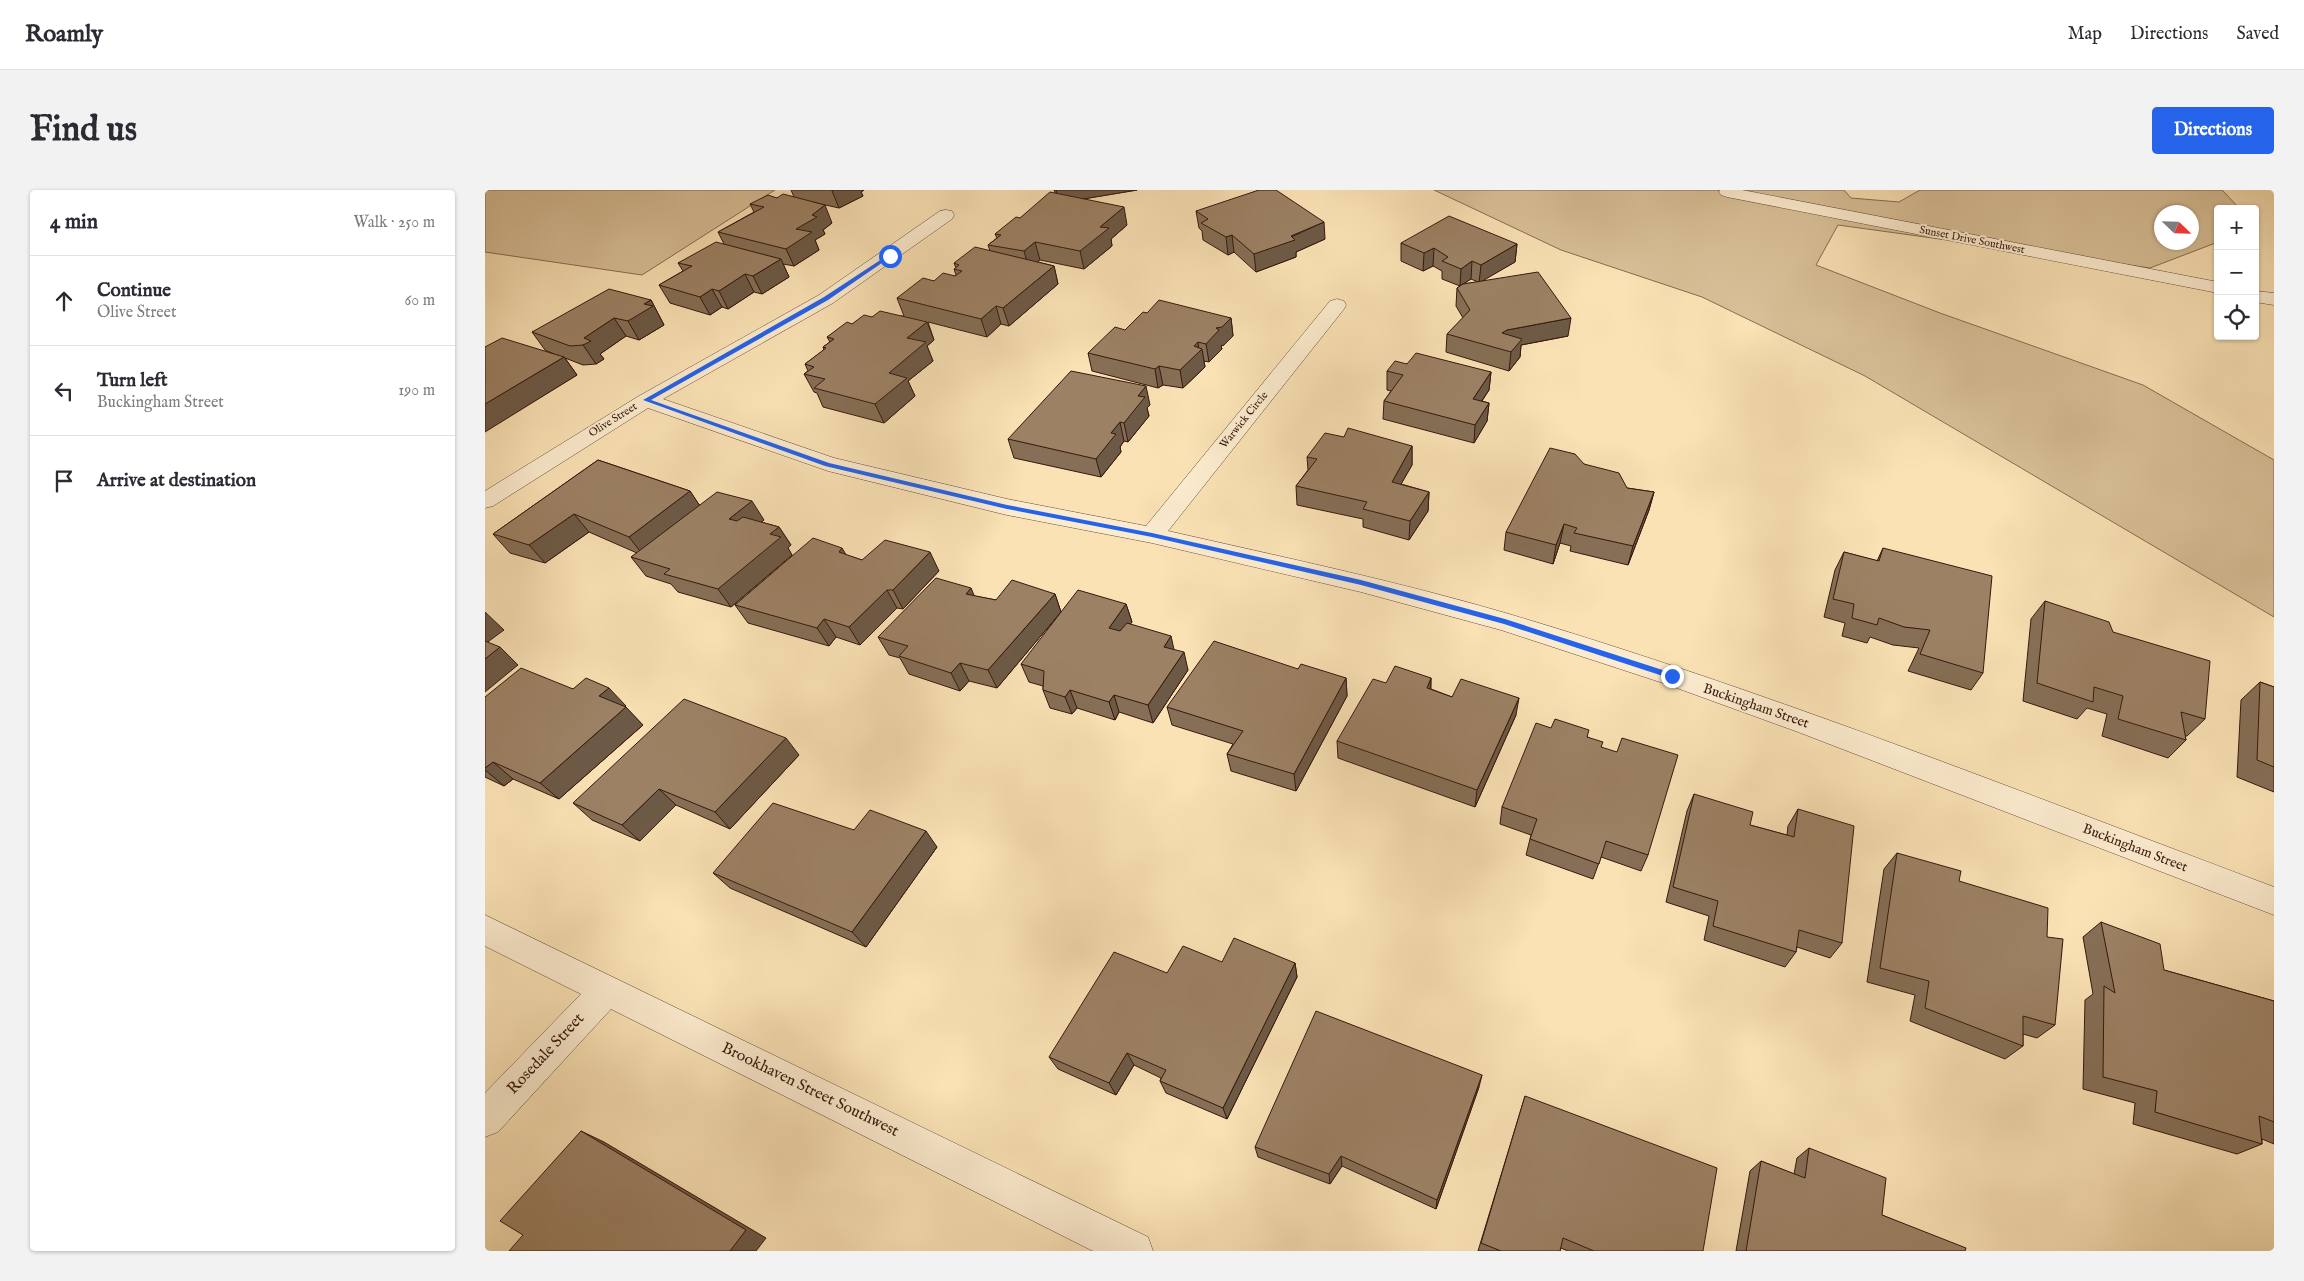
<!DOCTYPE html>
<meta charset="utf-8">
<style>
body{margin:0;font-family:"IM FELL English",serif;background:#f2f2f3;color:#2b2b33}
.controls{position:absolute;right:15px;top:15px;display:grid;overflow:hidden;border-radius:5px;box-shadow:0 1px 4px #0004}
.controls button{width:45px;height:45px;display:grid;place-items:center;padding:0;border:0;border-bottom:1px solid #e1e1e2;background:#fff;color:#2b2b33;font:25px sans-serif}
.compass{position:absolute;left:1669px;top:15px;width:45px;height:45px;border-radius:50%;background:#fff;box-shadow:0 1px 4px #0004;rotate:113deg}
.stop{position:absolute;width:15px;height:15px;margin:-11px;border:4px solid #2563eb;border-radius:50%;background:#fff}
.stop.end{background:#2563eb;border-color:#fff;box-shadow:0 1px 5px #0008}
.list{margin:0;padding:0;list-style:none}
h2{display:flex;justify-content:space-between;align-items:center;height:65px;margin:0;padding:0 20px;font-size:21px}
h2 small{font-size:16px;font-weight:400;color:#7c7c81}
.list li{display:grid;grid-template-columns:32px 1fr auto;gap:15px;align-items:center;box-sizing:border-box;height:90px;padding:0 20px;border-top:1px solid #e1e1e2}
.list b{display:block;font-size:19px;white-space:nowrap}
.list p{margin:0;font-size:16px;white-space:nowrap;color:#7c7c81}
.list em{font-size:16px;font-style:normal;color:#7c7c81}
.icon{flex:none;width:28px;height:28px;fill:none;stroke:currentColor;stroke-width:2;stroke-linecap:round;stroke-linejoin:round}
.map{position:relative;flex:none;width:1789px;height:1061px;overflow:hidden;border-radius:5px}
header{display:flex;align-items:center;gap:30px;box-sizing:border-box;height:70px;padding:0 25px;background:#fff;border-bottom:1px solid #e1e1e2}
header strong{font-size:24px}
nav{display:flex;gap:28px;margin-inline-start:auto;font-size:18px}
.intro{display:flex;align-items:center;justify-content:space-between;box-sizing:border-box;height:120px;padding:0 30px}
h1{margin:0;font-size:35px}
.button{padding:12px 22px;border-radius:5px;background:#2563eb;color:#fff;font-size:18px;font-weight:700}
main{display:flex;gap:30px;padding:0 30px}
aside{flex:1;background:#fff;border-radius:5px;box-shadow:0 1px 4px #0004}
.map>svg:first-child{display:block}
</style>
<header>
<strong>Roamly</strong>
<nav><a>Map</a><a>Directions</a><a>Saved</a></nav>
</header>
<div class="intro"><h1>Find us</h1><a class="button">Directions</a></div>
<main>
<aside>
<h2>4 min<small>Walk · 250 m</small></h2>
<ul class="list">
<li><svg class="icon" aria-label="ahead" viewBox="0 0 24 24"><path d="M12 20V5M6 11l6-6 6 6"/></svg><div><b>Continue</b><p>Olive Street</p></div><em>60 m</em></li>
<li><svg class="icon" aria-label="left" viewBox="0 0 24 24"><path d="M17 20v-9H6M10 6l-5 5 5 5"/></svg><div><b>Turn left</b><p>Buckingham Street</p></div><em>190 m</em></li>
<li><svg class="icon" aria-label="arrive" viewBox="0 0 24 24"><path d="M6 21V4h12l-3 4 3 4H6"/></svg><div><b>Arrive at destination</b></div></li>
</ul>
</aside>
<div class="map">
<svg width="1789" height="1061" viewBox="0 0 1789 1061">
<rect width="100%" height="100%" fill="#fae2b5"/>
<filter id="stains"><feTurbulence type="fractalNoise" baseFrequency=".004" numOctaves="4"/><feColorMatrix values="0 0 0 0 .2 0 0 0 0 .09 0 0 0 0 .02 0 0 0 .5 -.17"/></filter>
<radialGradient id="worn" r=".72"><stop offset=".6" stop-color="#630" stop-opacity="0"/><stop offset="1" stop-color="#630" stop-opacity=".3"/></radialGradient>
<path fill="#d9c098" stroke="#886c52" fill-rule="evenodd" d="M0 0H290L157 85 0 62Z
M949 0H1359L1366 8 1414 12 1435 0H1737L1755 19H1733V52L1665 78 1353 35 1331 75 1455 123 1658 195 1789 270V427L1380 186 1217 107 1076 60ZM1676 22H1706V52H1676Z"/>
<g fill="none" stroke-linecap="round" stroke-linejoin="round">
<defs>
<path id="minor" d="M1235 0H1257L1733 92V103L1242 7 1236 5 1234 2Z
M461 20 467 21 469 25 467 29 348 113 178 209 349 268 522 309 661 336 845 111 852 109 859 111 861 115 859 119 683 341C797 367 912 391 1024 424 1283 501 1536 602 1789 697V725L1313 542 1178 493 1016 440 876 402 667 353 522 325 343 281 163 218 8 316 0 318V301L154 206 334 105 455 21Z
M1770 101 1789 103V115L1770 112Z
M0 725 663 1047 668 1061H608L126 819 13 942 0 947V903L96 804 0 756Z"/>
</defs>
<use href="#minor" stroke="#674a37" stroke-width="1"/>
<use href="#minor" fill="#fceccf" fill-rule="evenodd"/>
</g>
<path fill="#866f56" stroke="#36180d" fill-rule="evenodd" d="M306 0H379L376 2 378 6 354 18 327 12 347 33 338 40 340 44 330 50 334 60 309 76 298 74 304 87 277 104 269 102 243 119 237 117 225 125 185 113 174 95 198 81 193 73 239 54 233 42 269 22 265 14 292 8 309 7Z
M569 0H652L598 9 642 35 626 49 627 56 599 79 555 70 553 72 569 76 573 94 524 136 516 134 502 147 443 132 449 150 442 156 448 171 423 191 430 206 399 233 338 217 332 203 329 202 319 184 323 181 320 174 339 160 338 157 345 152 342 147 367 134 387 127 419 126 412 108 449 91 470 86 471 85 469 79 471 78 469 73 505 61 503 55 512 48 510 44 535 28 570 3Z
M711 21 840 49 811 62V67L771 82 749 62 743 65 718 50 717 41 714 38Z
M916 53 1032 54 1030 72 996 91 1083 146 1036 155 1035 167 1024 181 961 162 962 144 978 128 971 116 972 98 975 96 957 89V81L948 76 938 81 916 71ZM986 89 993 92 978 94Z
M166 110 179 135 154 150 141 146 115 164 119 169 111 174 98 175 80 168 92 185 0 241V157L69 164 60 160 47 142Z
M662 123 746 128 748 146 739 155 736 156 737 159 724 172 719 171 720 177 698 198 678 195 673 198 607 181 603 163 640 140Z
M922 174 1006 182 1004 200 997 211 1004 213 1002 231 989 253 898 229 899 211 906 201 902 200V181Z
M665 215 662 218 664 226 643 252 639 251 635 257 636 262 616 287 529 268 523 249Z
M927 256V275L916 294 944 302 943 321 924 350 878 337V329L812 315 811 296 823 280 822 267Z
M113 270 205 301 214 315 279 330 276 332 294 337 306 355 303 358 307 365 246 417 193 402 186 394 161 386 146 367 152 363 104 342 60 373 25 363 8 344Z
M1099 274 1142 298 1169 302 1164 320 1143 375 1085 361 1086 356 1075 353 1068 374 1019 360 1021 342Z
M1398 358 1498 483 1486 500 1423 481 1434 458 1408 455 1385 447 1382 453 1357 446 1360 433 1339 427 1350 380 1359 362 1392 371Z
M361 365 377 370 454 381 418 419 412 418 375 455 351 447 344 456 263 433 250 415Z
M570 404 576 422 512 498 484 491 475 501 424 484 415 468 404 465 393 447 489 406 511 410Z
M1560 411 1628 442 1720 529 1702 546H1700L1701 550 1683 568 1617 546 1622 524 1602 518 1592 529 1538 511 1546 429Z
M641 414 647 432 645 434 689 460 703 480 668 533 634 522 630 530 592 518 587 524 565 518 558 500V496L544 492 536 474Z
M813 479 861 488 862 506 811 601 746 581 742 564 748 554 687 535 682 517Z
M946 488V499L967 507 1031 525 990 617 853 568 852 551Z
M1775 492 1789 497V602L1752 587 1756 510Z
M88 499 141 516 140 517 158 535 74 609 28 589 19 596 0 587V507Z
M1066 538 1103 547 1117 557 1163 665 1156 681 1116 667 1108 689 1041 665 1046 645 1015 634 1017 617Z
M314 565 245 639 191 615 155 651 107 630 88 613Z
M1209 604 1265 635 1302 645 1303 636 1313 619 1357 753 1345 768 1312 757 1311 762 1300 777 1219 750 1224 726 1181 712 1202 621Z
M369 640 452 657 381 757 245 698 228 683Z
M1412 663 1474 691 1570 835 1552 848 1538 844V856L1520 869 1425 831 1430 805 1382 792 1399 679Z
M1616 732 1679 780 1789 811V954L1777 949V954L1752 964 1648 934 1650 913 1598 899 1600 810 1608 804 1598 747Z
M737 772 810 773 812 787 742 929 681 903 675 891 676 888 649 875 631 905 573 879 564 867 682 783Z
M994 897 951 1019 857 976 845 994 773 967 770 957Z
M1040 906 1218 1061H1083L1076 1058 1075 1061H993Z
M1324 958 1397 1025 1480 1061H1251L1265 981 1276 971 1309 984 1312 968Z"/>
<path fill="#6d5a46" stroke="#36180d" d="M349 0H379L376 2 378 6 354 18 347 1Z
M571 0H652L574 13Z
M340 15 347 33 338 40 340 44 330 50 334 60 309 76 301 59 311 39 327 25Z
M639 17 642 35 626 49 627 56 599 79 595 61 615 37Z
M839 32 840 49 811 62V67L771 82 769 64Z
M747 45 749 62 743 65 741 47Z
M550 52 555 70 544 79 539 61Z
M1032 54 1030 72 994 93 996 75Z
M949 58 948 76 938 81 939 63Z
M296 69 304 87 277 104 268 86Z
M987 71 986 89 975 96 976 79Z
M569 76 573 94 524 136 518 118Z
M260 84 269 102 243 119 234 101Z
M227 99 237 117 225 125 215 107Z
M166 110 179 135 154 150 143 131 159 114Z
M511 116 516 134 502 147 496 129Z
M129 128 141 146 115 164 119 169 111 174 98 155 99 148Z
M746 128 748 146 739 155 736 156 737 159 724 172 721 154 731 138Z
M1086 128 1083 146 1036 155 1035 167 1024 181 1026 162 1017 143 1022 140Z
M442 132 449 150 442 156 448 171 423 191 430 206 399 233 390 214 404 183 422 148Z
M713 152 714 162 717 159 720 177 698 198 695 180 709 156Z
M79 167 92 185 0 242V214Z
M674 176 678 195 673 198 670 179Z
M1006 182 1004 200 986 227 988 209Z
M661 196 665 215 662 218 664 226 643 252 639 233 653 206Z
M1004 213 1002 231 989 253 990 235Z
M635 232 639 251 635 257 636 262 616 287 611 269 626 243Z
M927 256V275L907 310V292Z
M205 301 217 319 158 365 144 347Z
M944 302 943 321 924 350 925 331Z
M1169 302 1164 320 1143 375 1148 356Z
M267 311 279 330 256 348 244 329Z
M89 324 104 342 60 373 44 355Z
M1079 334 1075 353 1068 374 1071 355Z
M294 337 306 355 303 358 307 365 246 417 233 399 285 344Z
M357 358 368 376 354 362Z
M445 362 454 381 418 419 408 400Z
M486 398 494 417 481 404Z
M402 400 412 418 375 455 364 437Z
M570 404 576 422 512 498 503 480Z
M641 414 647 432 629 456 624 438Z
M0 422 19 440 0 454Z
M339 429 351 447 344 456 332 438Z
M686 446 690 464 679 457Z
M15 457 33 475 0 502V469Z
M699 462 703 480 668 533 663 515Z
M475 473 484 491 475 501 466 483Z
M861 488 862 506 811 601 809 584Z
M946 488 945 506 942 498Z
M124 498 141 516 131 524 114 506Z
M585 500 592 518 587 524 580 507Z
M629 505 634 522 630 530 624 512Z
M1034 508 1031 525 990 617 992 600Z
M141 517 158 535 74 609 55 593Z
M301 548 314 565 245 639 230 622Z
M8 572 28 589 19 596 0 580V578Z
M174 599 191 615 155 651 137 635Z
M441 641 452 657 381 757 367 742Z
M810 773 812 787 742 929 738 918Z
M642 863 649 875 631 905 624 893Z
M997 885 994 897 951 1019 952 1010Z
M96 941 119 952 281 1048 271 1061H245Z
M856 966 857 976 845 994 844 984Z"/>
<path fill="#9c8164" stroke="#36180d" d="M774 0H791L839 32 806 46 810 50 769 64 747 45 741 47 716 33 723 29 711 21Z
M565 2 639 17 615 37 624 38 595 61 550 52 539 61 503 55 516 45 510 44 531 27 535 28Z
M298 4 340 15 327 25 332 27 311 39 327 42 301 59 233 42 279 17 265 14 283 5 292 8Z
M964 26 1032 54 996 75 987 71 976 79 957 71 963 67 949 58 939 63 916 53Z
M231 52 296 69 268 86 260 84 234 101 227 99 215 107 174 95 207 76 193 73Z
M490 57 569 76 518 118 511 116 496 129 412 108 438 88 449 91 458 83 470 86 477 81 469 79 474 75 469 73Z
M1053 82 1086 128 1022 140 1017 143 1037 149 1026 162 962 144 985 120 972 98 978 94Z
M124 99 166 110 159 114 168 116 143 131 129 128 99 148 106 151 98 155 85 156 47 142Z
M674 110 746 128 737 137 731 138 734 140 721 154 713 152 709 156 717 159 695 180 674 176 670 179 603 163 630 137 640 140 658 122 662 123Z
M395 121 442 132 422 148 441 152 404 183 422 188 390 214 329 198 340 189 319 184 329 177 320 174 341 158 338 157 349 149 342 147 362 132 367 134 379 125 387 127Z
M17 148 79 167 0 214V157Z
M931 163 1006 182 988 209 1004 213 990 235 899 211 918 185 902 181 910 171 922 174Z
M586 181 661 196 653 206 660 207 639 233 635 232 626 243 631 244 611 269 523 249Z
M863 238 927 256 907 292 944 302 925 331 878 319 882 312 811 296 832 269 822 267 840 243 859 247Z
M1065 258 1090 264 1099 274 1134 283 1142 298 1169 302 1148 356 1089 343 1092 338 1079 334 1071 355 1021 342Z
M113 270 205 301 144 347 89 324 44 355 8 344Z
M232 302 267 311 244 329 252 331 258 327 294 337 285 344 296 347 233 399 179 384 185 379 146 367Z
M328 348 357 358 354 362 377 370 400 350 445 362 408 400H402L364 437 339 429 332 438 250 415Z
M1398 358 1507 386 1498 483 1435 464 1445 440 1419 437 1394 428 1392 435 1367 428 1369 414 1348 409 1359 362 1394 371Z
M451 388 486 398 481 404 511 410 527 390 570 404 503 480 475 473 466 483 414 466 423 456 393 447Z
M593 400 641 414 624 438 635 441 642 433 686 446 679 457 699 462 663 515 629 505 624 512 585 500 580 507 558 500 559 481 536 474Z
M1560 411 1624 432 1628 442 1725 471 1720 529 1696 522 1701 550 1633 529 1638 506 1609 497 1608 512 1552 493Z
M0 451 15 457 0 469Z
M729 451 813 479 816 474 861 488 809 584 742 564 758 541 682 517Z
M910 476 946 488 942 498 967 507 976 489 1034 508 992 600 852 551 888 489 901 493Z
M36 478 88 499 101 488 124 498 114 506 141 517 55 593 8 572 0 578V507Z
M1775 492 1789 497V577L1772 570Z
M199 509 301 548 230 622 174 599 137 635 88 613Z
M1070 529 1104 540 1102 547 1118 552 1116 557 1132 562 1137 548 1193 565 1163 665 1121 651 1114 674 1045 649 1052 629 1017 617 1051 533 1066 538Z
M1209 604 1268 622 1265 635 1309 647 1313 619 1369 636 1357 753 1314 740 1311 762 1228 736 1233 711 1188 697Z
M288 613 369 640 385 620 441 641 367 742 228 683Z
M1412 663 1476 681 1474 691 1563 718 1562 747 1578 749 1570 835 1538 826V856L1440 818 1444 791 1395 778Z
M1616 732 1675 754 1679 780 1789 811V932L1774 926 1777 954 1670 922 1672 901 1618 887 1619 796 1630 803Z
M749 748 810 773 738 918 675 891 681 880 642 863 624 893 564 867 629 762 682 783 698 756 737 772Z
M831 821 997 885 952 1010 856 966 844 984 770 957Z
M1040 906 1232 978 1218 1061H1109L1078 1048 1075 1061H1016L996 1053Z
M96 941 261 1040 245 1061H24L38 1045 15 1031Z
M1324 958 1401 988 1397 1025 1481 1058 1480 1061H1261L1276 971 1320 988Z"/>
<path fill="#2563eb" d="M403 65 407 66 343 110 166 210 344 273 522 315 667 343 876 390 1020 429 1190 484 1191 486 1187 489 1019 434 876 395 667 347 522 319 340 276 158 210 339 107Z"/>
<g text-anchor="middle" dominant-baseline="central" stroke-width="4" stroke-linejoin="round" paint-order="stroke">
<g font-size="11" fill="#36180d" stroke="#fceccf">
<text transform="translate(1487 50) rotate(11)">Sunset Drive Southwest</text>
<text transform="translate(128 230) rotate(-32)">Olive Street</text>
<text transform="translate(759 230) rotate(-51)">Warwick Circle</text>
</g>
<g font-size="14" fill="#36180d" stroke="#fceccf">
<text transform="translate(1271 516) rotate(19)">Buckingham Street</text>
<text transform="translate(1650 658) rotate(21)">Buckingham Street</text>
</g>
<g font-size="16" fill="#36180d" stroke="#fceccf">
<text transform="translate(61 864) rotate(-47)">Rosedale Street</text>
<text transform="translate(325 900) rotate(26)">Brookhaven Street Southwest</text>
</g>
</g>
<rect width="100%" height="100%" filter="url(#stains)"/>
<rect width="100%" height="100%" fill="url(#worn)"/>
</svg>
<div class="controls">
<button>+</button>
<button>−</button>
<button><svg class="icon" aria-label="locate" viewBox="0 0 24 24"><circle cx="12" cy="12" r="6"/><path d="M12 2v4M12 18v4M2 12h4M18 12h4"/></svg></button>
</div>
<svg class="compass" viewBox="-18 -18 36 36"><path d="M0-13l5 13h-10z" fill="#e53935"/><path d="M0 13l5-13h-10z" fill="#7c7c81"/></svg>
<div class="stop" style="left:405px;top:66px"></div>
<div class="stop end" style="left:1187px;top:486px"></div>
</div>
</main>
